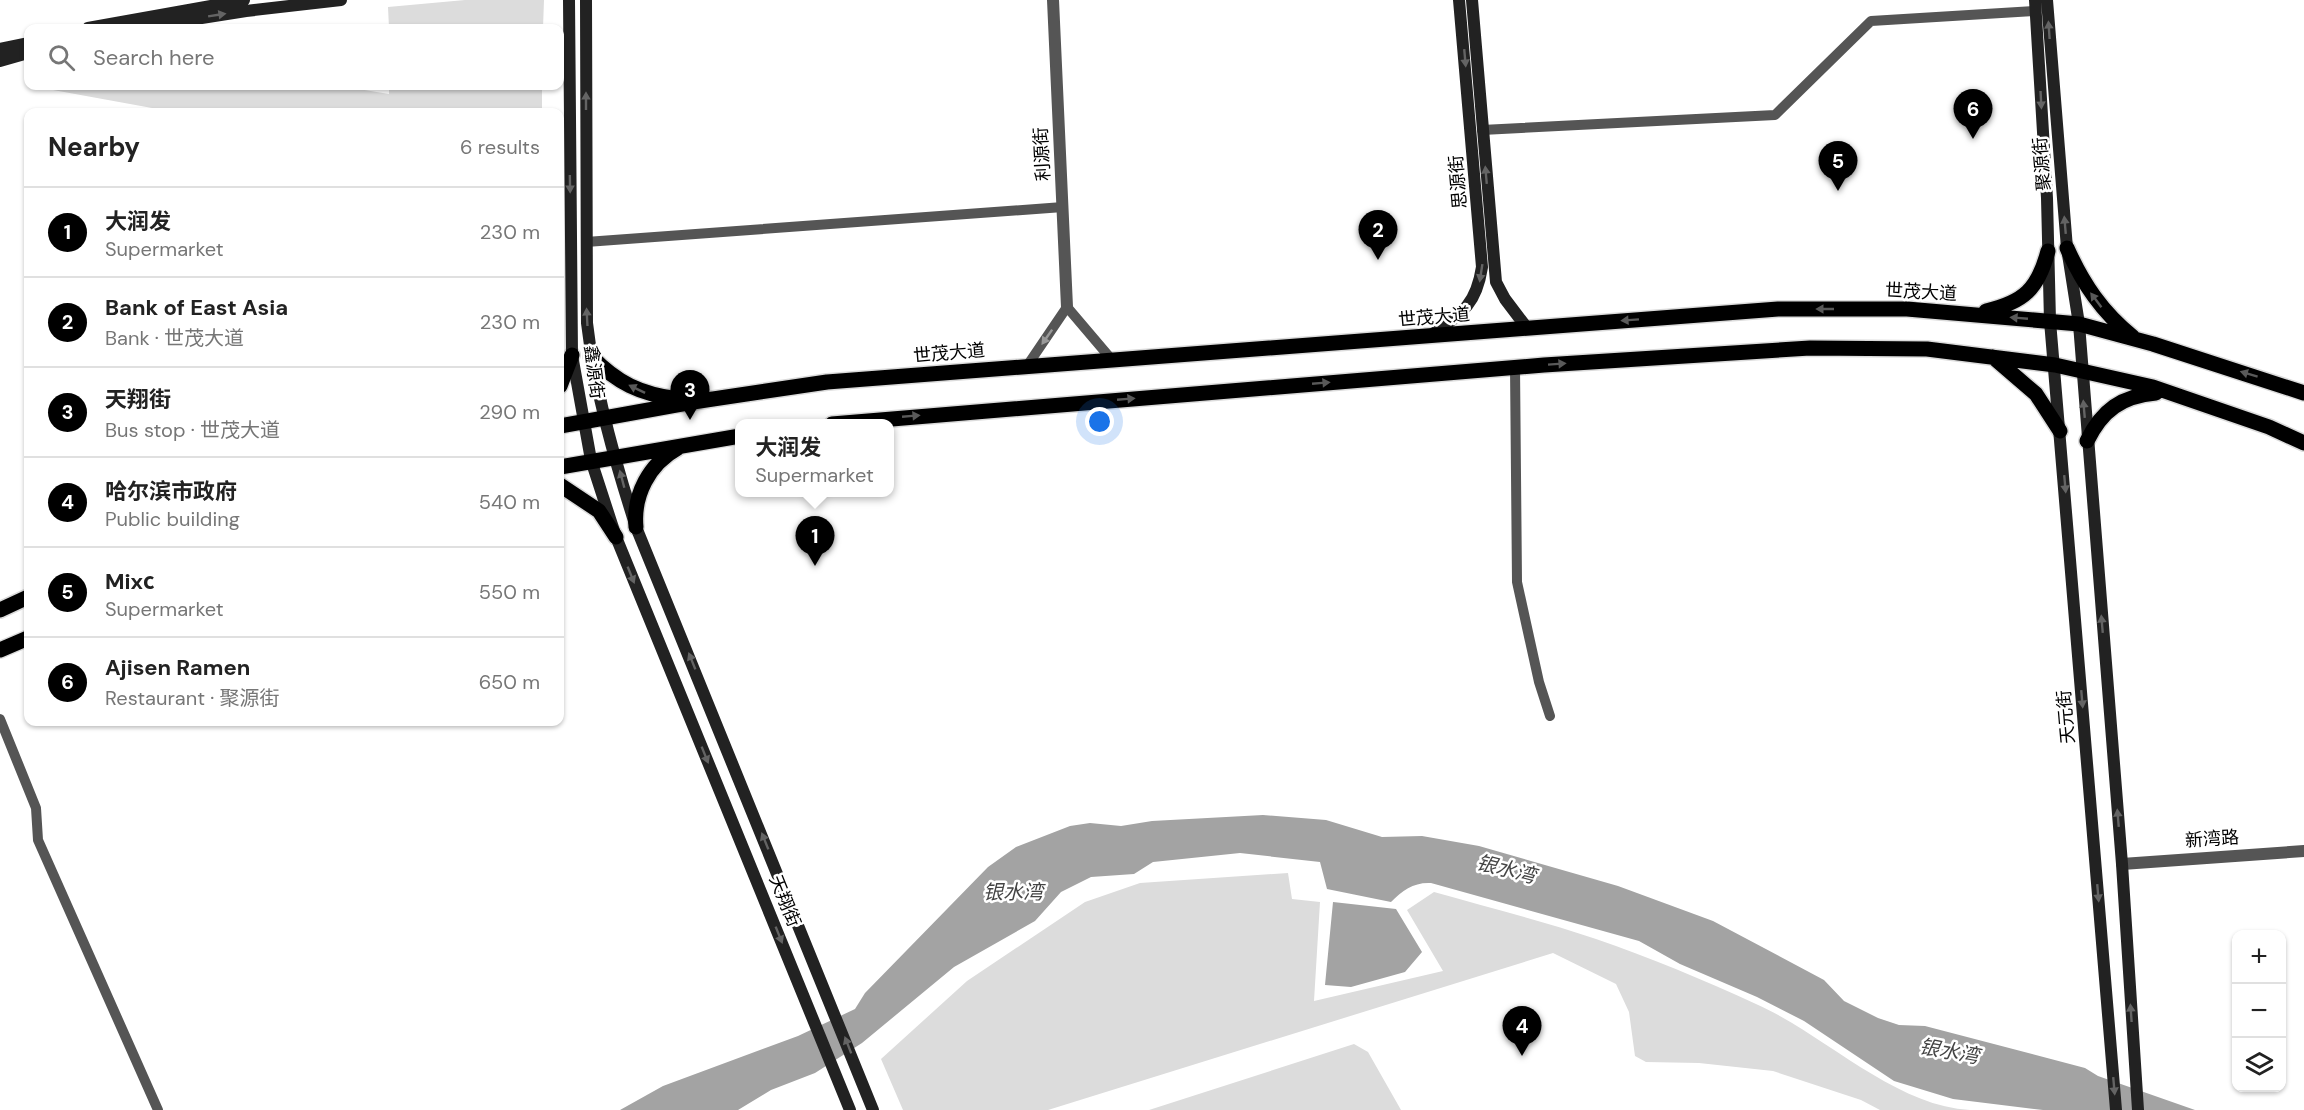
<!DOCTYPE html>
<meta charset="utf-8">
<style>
body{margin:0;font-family:"DM Sans","Noto Sans SC",sans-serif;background:#f6f6f6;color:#222}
.controls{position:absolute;right:18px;bottom:18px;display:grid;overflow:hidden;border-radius:12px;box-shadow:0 2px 4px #0004}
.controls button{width:54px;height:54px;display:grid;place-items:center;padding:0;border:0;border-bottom:2px solid #e0e0e0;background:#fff;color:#222;font:30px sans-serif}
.you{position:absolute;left:1100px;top:422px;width:21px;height:21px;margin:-15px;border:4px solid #fff;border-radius:50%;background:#1a73e8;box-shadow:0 0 0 9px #1a73e833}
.badge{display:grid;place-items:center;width:39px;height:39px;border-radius:50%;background:#000;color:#fff;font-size:20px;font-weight:700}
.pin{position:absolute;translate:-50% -50px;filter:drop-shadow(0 2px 3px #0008)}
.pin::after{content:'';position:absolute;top:32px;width:21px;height:18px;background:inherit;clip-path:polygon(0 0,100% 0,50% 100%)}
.popup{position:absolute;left:735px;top:419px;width:159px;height:78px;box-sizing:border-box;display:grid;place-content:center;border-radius:12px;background:#fff;filter:drop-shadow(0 2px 4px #0005);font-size:20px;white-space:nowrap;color:#767676}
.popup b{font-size:22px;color:#222}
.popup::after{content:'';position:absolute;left:50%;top:100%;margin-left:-12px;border:12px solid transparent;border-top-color:#fff}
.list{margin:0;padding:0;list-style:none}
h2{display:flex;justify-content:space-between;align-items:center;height:78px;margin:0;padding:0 24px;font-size:26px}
h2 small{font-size:20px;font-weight:400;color:#767676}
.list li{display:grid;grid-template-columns:39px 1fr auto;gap:18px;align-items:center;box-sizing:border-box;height:90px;padding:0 24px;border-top:2px solid #e0e0e0}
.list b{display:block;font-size:22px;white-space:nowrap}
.list p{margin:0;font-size:20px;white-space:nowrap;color:#767676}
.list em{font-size:20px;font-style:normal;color:#767676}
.icon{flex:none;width:33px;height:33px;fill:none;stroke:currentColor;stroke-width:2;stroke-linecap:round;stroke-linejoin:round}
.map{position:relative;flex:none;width:2304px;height:1110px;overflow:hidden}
.search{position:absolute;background:#fff;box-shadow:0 2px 4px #0004;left:24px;top:24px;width:540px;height:66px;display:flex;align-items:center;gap:15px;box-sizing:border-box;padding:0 21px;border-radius:12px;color:#767676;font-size:22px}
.panel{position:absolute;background:#fff;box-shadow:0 2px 4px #0004;left:24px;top:108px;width:540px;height:618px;border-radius:12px}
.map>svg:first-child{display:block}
</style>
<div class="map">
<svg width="2304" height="1110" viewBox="0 0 2304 1110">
<rect width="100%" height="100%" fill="#fff"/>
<path fill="#dcdcdc" d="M465 0H544L543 28H389L388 7Z
M31 86H340L389 94V86H542V112H174Z
M1288 873 1292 899 1320 902 1314 1001 1443 971 1407 910 1434 892C1487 907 1543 921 1596 939 1649 957 1704 980 1756 1004 1824 1034 1894 1106 1970 1110H1880L1861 1100 1773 1071 1699 1063 1646 1062 1635 1056 1629 1012 1616 984 1553 953 1048 1110H903L881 1059 967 981 1085 902 1140 883Z
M1354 1044 1368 1052 1401 1110H1149Z"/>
<path fill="#a3a3a3" d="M1263 815 1326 820 1382 837 1422 836 1479 846 1618 886 1713 921 1824 980 1844 1001 1878 1018 1899 1025 1925 1026 2085 1068 2098 1076 2195 1110H2043L1953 1099 1894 1081 1804 1021 1757 997 1680 964 1639 941 1431 883C1414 882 1403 890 1391 902L1327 889 1320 862 1240 853 1153 862 1134 874 1091 877 1061 892 1035 921 954 967 862 1043 815 1073 771 1090 738 1110H620L663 1086 798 1036 855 1009 865 993 988 867 1016 847 1070 826 1090 823 1121 826 1152 821Z
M1333 902 1396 909 1422 952 1405 972 1351 987 1325 985Z"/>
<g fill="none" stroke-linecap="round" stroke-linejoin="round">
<defs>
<path id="primary" d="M2067 248C2083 284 2102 312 2133 337
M1986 311C2024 302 2038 289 2048 251
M591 356C617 383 640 394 678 399
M1993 357 2036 394 2060 431
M560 386 572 355
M832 424 1544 365 1810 348 1927 349 2055 365 2153 387 2269 427 2304 443
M560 426 693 402 827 382 1778 309H1907L2079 324 2153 344 2304 393
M2087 441C2102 410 2122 396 2156 393
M560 467 740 436
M560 485 599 511 616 537
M636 527C633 495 649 464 678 448
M0 610 28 597
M0 650 28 638"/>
</defs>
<use href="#primary" stroke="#dbdbdb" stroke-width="18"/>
<path stroke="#555" stroke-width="10" d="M1482 130 1775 115 1871 21 2035 11
M586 242 1063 207
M1027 366 1067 307 1112 360
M1515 367 1517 582 1539 682 1550 716
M0 719 36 808 38 840 158 1110"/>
<path stroke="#555" stroke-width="12" d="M1053 0 1067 307
M2122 864 2304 851"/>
<path stroke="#222" stroke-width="12" d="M569 0 572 355 591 460 616 537 850 1110
M586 0 587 323C595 392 615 462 636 527L873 1110
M1472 0 1496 282 1505 299 1527 328
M2035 0 2047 198 2050 321 2116 1110
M2047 0 2067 248 2079 324 2122 864 2138 1110
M88 28 244 0
M138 28 246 11 341 0
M0 49 28 43
M0 61 28 53
M1430 336C1461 314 1476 306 1482 267L1459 0"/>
<use href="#primary" stroke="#000" stroke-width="15"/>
</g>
<defs><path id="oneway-solid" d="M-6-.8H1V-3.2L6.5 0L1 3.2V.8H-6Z" transform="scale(1.5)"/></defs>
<g fill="#646464">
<use href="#oneway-solid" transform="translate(217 15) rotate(-9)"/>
<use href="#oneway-solid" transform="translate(2049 30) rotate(-94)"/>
<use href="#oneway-solid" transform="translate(1465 58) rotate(85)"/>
<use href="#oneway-solid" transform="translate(2041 100) rotate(87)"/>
<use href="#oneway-solid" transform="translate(586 101) rotate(-90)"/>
<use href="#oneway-solid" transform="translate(1486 175) rotate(-95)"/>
<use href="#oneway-solid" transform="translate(570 184) rotate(89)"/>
<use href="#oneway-solid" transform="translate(2065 225) rotate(-95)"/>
<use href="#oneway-solid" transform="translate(1481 273) rotate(99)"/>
<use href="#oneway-solid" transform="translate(587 317) rotate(-93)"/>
<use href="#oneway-solid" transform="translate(2084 409) rotate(-95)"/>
<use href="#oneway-solid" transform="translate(622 479) rotate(-105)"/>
<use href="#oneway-solid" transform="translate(2065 484) rotate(85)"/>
<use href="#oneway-solid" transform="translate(631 575) rotate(68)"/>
<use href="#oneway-solid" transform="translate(2102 624) rotate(-95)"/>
<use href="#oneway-solid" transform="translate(692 661) rotate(-112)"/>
<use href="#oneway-solid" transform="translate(2082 699) rotate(85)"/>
<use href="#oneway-solid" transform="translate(705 755) rotate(68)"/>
<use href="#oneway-solid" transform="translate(2118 818) rotate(-95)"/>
<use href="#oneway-solid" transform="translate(765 841) rotate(-112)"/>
<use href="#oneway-solid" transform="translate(2098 893) rotate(85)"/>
<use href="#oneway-solid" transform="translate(779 935) rotate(68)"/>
<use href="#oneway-solid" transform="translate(2131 1013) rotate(-94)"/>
<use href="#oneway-solid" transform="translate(848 1045) rotate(-111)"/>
<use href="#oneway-solid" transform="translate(2114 1086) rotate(85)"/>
</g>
<g fill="#595959">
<use href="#oneway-solid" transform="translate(2096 300) rotate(-127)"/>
<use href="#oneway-solid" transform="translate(1825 309) rotate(180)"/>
<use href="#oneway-solid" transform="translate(2019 318) rotate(-175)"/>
<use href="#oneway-solid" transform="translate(1630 320) rotate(176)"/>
<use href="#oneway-solid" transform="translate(1557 364) rotate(-4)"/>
<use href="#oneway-solid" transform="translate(2249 374) rotate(-163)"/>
<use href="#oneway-solid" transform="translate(1321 383) rotate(-5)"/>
<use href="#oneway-solid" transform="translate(637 389) rotate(-154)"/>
<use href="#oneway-solid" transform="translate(1126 399) rotate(-5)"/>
<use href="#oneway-solid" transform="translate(911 416) rotate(-5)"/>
</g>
<use fill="#999" href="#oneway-solid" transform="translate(1047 337) rotate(125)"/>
<g text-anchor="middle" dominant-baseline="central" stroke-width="5" stroke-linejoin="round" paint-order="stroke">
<g font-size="18" fill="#000" stroke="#fff">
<text transform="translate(1042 154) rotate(-93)">利源街</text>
<text transform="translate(2042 164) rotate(-95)">聚源街</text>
<text transform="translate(1458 182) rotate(-95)">思源街</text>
<text transform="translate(1921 292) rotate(3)">世茂大道</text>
<text transform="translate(1434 317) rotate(-5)">世茂大道</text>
<text transform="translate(949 353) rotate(-5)">世茂大道</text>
<text transform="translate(594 372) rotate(83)">鑫源街</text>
<text transform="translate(2066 717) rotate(-95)">天元街</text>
<text transform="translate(2212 839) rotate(-4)">新湾路</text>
<text transform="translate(785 901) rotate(68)">天翔街</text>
</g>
<g font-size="20" font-style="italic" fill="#444" stroke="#fff">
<text transform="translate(1506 869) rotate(14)">银水湾</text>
<text x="1013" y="892">银水湾</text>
<text transform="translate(1949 1051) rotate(10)">银水湾</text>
</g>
</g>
</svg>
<div class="controls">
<button>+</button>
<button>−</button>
<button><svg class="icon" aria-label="layers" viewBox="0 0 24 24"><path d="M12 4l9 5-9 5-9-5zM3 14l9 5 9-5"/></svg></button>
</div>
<div class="you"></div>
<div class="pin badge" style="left:815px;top:566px">1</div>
<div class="popup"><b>大润发</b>Supermarket</div>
<div class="pin badge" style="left:1378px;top:260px">2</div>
<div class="pin badge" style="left:690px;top:420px">3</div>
<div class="pin badge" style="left:1522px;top:1056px">4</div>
<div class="pin badge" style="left:1838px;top:191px">5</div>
<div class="pin badge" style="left:1973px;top:139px">6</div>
<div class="search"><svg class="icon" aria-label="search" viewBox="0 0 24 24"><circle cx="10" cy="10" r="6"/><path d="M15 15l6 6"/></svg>Search here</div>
<section class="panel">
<h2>Nearby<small>6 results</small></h2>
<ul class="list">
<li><span class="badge">1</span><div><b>大润发</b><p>Supermarket</p></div><em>230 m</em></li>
<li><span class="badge">2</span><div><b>Bank of East Asia</b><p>Bank · 世茂大道</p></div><em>230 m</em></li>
<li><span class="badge">3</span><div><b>天翔街</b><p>Bus stop · 世茂大道</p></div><em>290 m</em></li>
<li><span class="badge">4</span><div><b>哈尔滨市政府</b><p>Public building</p></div><em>540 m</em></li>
<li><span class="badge">5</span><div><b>Mixс</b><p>Supermarket</p></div><em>550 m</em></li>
<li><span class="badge">6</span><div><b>Ajisen Ramen</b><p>Restaurant · 聚源街</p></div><em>650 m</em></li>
</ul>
</section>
</div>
